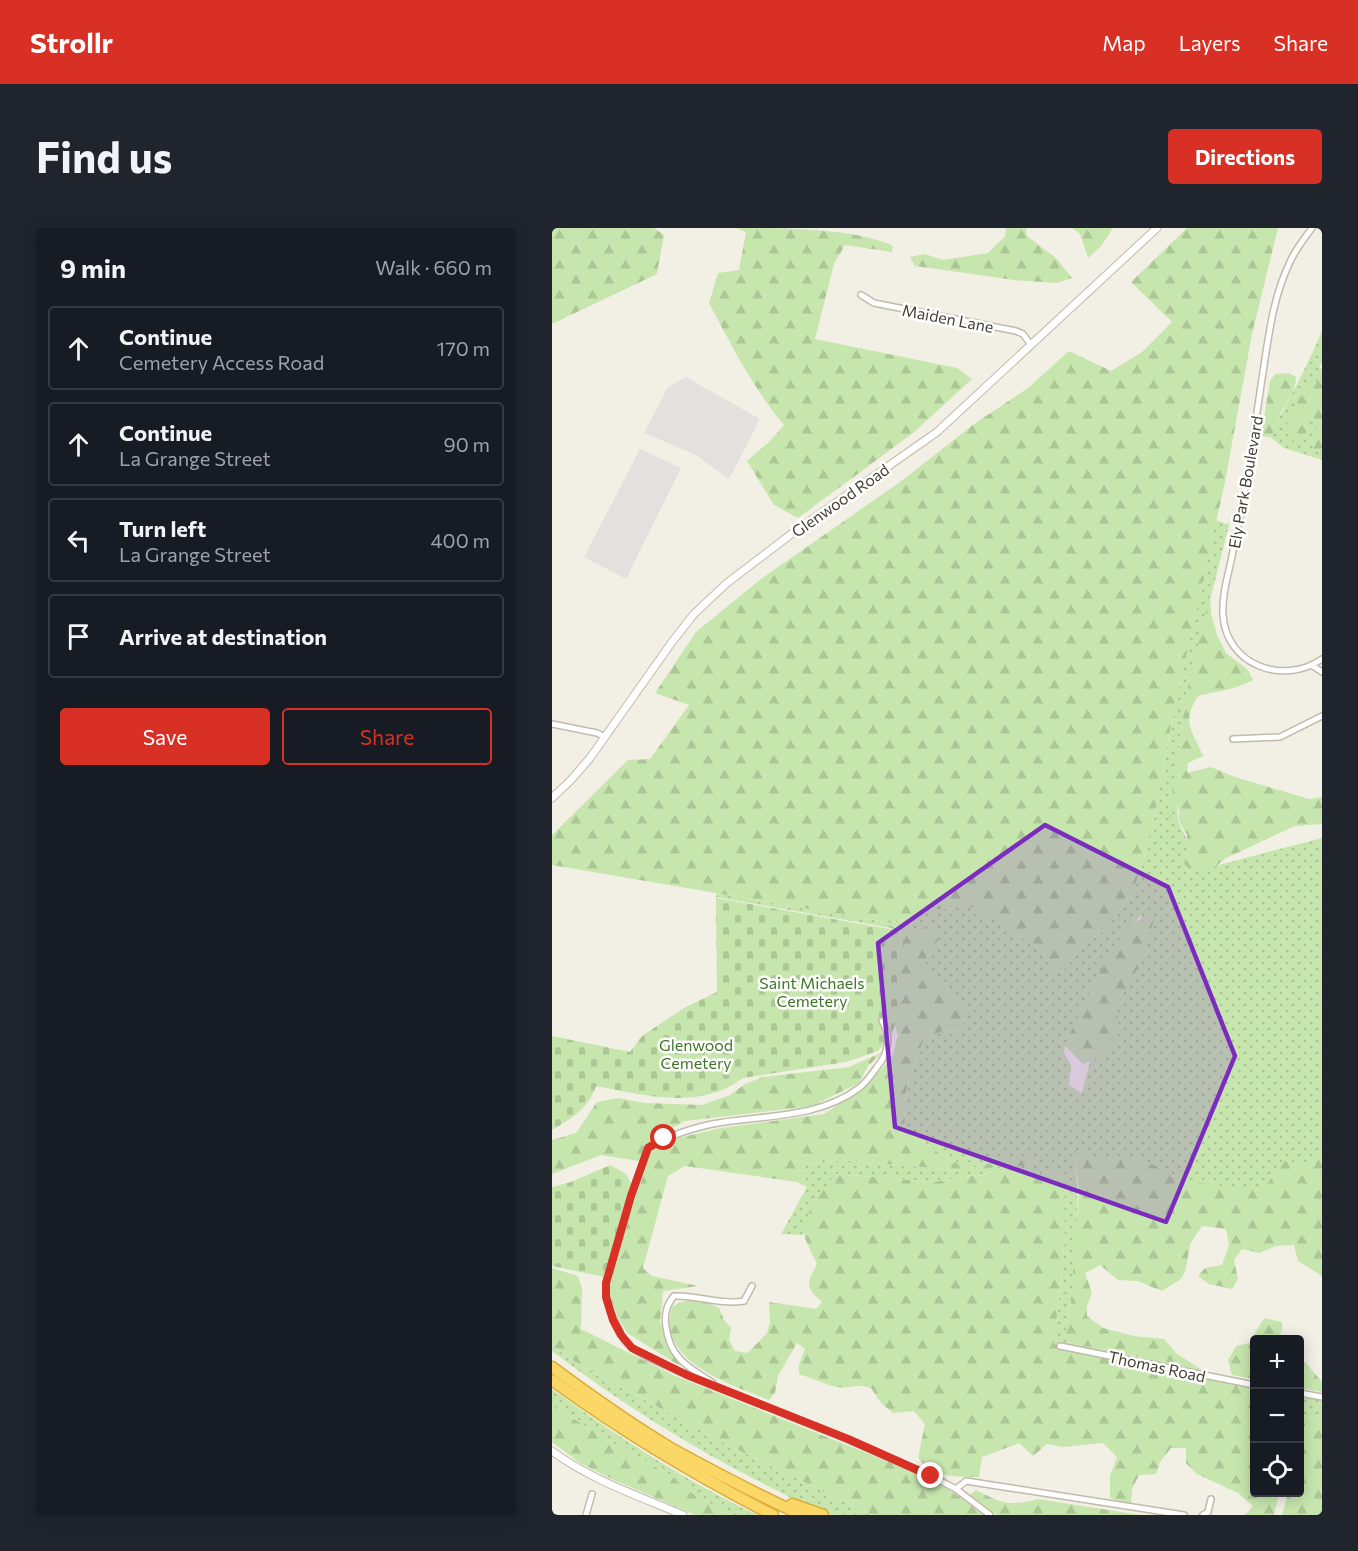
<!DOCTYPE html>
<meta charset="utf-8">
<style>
body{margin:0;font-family:Commissioner,sans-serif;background:#20242c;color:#f1f3f6}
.controls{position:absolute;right:18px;bottom:18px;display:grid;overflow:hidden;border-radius:6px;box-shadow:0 3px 15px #0003}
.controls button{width:54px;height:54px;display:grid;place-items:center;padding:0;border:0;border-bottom:2px solid #363941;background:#171b24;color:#f1f3f6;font:30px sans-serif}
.stop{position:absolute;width:18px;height:18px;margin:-14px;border:4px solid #d93025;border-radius:50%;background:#fff}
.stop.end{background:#d93025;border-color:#fff;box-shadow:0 2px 6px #0008}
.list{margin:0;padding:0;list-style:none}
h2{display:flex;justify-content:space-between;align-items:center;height:78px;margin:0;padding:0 24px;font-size:26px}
h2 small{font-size:20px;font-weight:400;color:#9ea1a6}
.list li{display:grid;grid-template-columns:39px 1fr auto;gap:18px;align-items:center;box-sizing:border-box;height:84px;margin:0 12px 12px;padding:0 12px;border:2px solid #363941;border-radius:6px}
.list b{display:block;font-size:22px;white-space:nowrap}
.list p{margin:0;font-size:20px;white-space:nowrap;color:#9ea1a6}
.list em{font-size:20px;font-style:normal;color:#9ea1a6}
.actions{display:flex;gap:12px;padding:18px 24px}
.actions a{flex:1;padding:14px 0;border:2px solid #d93025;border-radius:6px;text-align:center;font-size:21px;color:#d93025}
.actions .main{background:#d93025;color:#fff}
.icon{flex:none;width:33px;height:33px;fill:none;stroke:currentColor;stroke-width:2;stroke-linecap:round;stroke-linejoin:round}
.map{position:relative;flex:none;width:770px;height:1287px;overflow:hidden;border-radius:6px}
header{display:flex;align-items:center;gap:36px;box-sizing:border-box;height:84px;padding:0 30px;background:#d93025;color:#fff}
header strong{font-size:28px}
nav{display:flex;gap:33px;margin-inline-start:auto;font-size:21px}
.intro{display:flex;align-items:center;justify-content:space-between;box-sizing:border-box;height:144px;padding:0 36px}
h1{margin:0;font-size:42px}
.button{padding:15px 27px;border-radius:6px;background:#d93025;color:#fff;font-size:21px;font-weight:700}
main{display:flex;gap:36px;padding:0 36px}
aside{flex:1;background:#171b24;border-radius:6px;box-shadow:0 3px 15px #0003}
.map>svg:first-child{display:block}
</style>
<header>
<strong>Strollr</strong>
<nav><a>Map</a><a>Layers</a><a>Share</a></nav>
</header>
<div class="intro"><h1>Find us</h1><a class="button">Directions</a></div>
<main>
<aside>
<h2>9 min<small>Walk · 660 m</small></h2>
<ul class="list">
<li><svg class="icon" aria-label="ahead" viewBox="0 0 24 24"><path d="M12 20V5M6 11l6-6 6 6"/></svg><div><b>Continue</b><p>Cemetery Access Road</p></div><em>170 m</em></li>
<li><svg class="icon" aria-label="ahead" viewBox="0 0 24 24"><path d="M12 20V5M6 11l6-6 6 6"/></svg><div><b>Continue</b><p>La Grange Street</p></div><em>90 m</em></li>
<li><svg class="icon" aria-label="left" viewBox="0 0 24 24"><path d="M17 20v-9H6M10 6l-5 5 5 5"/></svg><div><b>Turn left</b><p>La Grange Street</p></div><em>400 m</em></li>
<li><svg class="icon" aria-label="arrive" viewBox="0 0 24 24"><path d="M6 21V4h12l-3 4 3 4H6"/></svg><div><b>Arrive at destination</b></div></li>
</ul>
<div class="actions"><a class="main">Save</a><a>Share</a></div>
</aside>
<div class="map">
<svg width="770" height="1287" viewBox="0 0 770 1287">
<defs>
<pattern id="grass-dots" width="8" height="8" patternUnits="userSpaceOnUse" patternTransform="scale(1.5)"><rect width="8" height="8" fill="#c7e6ae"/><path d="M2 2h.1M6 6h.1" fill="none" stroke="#acc696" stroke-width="1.8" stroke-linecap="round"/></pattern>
<pattern id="forest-firs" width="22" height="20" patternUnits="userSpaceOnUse" patternTransform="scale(1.5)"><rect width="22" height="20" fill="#c7e6ae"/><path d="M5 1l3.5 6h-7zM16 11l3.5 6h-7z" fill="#acc696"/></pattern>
<pattern id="cemetery-stones" width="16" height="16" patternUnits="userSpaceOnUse" patternTransform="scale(1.5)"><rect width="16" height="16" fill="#c7e6ae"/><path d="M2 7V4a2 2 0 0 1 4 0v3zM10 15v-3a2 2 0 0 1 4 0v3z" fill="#acc696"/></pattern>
</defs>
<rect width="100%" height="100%" fill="#f2efe5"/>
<path fill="url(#grass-dots)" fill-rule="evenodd" d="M770 103V134L767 140 770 141V232L732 220 718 209C724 201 725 192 730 184 745 157 758 131 770 103Z
M664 292 675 296 678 293 634 467 618 588 624 575C627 582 625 589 627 595 633 610 638 609 634 628L651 641 770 610V937L719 968H664L523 933C529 989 523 1053 513 1109L517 1115 647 1140 662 1152 509 1121 502 1115 513 1009 498 942 487 947 448 943 382 954 284 946C269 966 257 983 251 1007L229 1006 255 959 245 954 253 937 290 932 405 942H429L450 938H498L481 932H448L421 940 398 933 353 901 352 873 357 851 372 810 391 803 410 802 413 783 400 768 392 753 374 745V726L385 714 377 698 359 704 337 698 339 700 164 669V665L339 695 375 682 421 679 488 721 500 741 509 746 527 722 556 699 581 663 598 611 622 482ZM590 686 577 734 540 825 530 865 517 857 519 837 512 825 513 818 577 700Z
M0 1117 18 1131 168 1213 320 1287C308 1287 294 1287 283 1287 260 1283 237 1268 216 1258 140 1220 68 1175 0 1123Z
M0 1161C65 1208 133 1253 206 1287H179L138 1264 118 1247 55 1212 0 1177Z
M748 1168 770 1172V1189L760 1188 755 1191 748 1219Z"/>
<path fill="url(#forest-firs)" d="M0 0H102L112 7 105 46 0 96Z
M184 0C229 0 303 0 341 18L340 24 293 17 282 36 263 111 405 140 420 151 361 205 246 290 222 277 195 233 217 214 232 197C201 160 180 118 157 75L166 45 187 42 194 4Z
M454 0H474L475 8 504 30 520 50 504 55 462 52 363 38 358 29 373 26 391 32 436 25 453 8Z
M520 0H561L549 18 536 30 528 6Z
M635 0H726L700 106 673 254 622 482 598 611 581 663 556 699 527 722 509 746 500 741 488 721 421 679 375 682 339 695 0 637V607L76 532 98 531 137 477 103 465 144 404 209 351 348 254 422 196 476 160 517 123 559 143 590 124 620 94 579 54Z
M737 145 744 149C744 165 734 173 728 186 725 194 724 202 718 209L709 208 718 153 723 146Z
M762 153 770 155V227L760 220 766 196 760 190 752 210 739 213 733 200 751 161Z
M658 366 659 385 665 407 674 425 696 442 701 452C683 462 665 463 646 468 629 496 640 501 651 528L636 535 635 545 659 539 680 548 757 571 770 569V596L743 598 674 630 658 643 650 644 639 642 632 636 635 623V607L627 593V583L625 576 617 591 634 467Z
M603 688 588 736 563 779C573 812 563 825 531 836L513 818C523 792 563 705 585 693 590 690 598 689 603 688Z
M334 697 359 704 377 698 386 701 385 714 374 726V745L392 753 400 768 413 783 410 802 391 803 372 810 357 851 352 873 353 901 398 933 421 940 448 932H481L501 938H450L429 942H405L290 932 253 937 245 954 133 938 116 948 91 1040 100 1048 146 1058 111 1063 108 1094 128 1138 75 1105 66 1089 56 1065 65 1023 99 924 114 913 169 900 272 886 313 859 340 829 346 808 339 785 345 704Z
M331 824 316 838 307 855 260 878 133 893 103 909 87 933 49 927 0 946V912L24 905 45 874 66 870 93 875 150 877 178 867 193 856 211 849 297 839Z
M522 922 553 932 572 927 589 931 634 953 708 963C719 956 721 942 730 933L749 935 770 929V1048L746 1033 742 1017 724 1018 707 1025 690 1021 682 1032 686 1051 680 1061 657 1056 646 1048 653 1040 670 1037 677 1017 674 1001 650 998 638 1016 634 1041 629 1051 610 1063 585 1053 566 1052 548 1037 533 1045 540 1065 535 1078V1088L551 1100 582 1108 612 1111 624 1125 647 1140 517 1115 513 1109 519 1073 527 963Z
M512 940 513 1009 502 1115 509 1121 702 1160V1264L727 1265 722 1287H672H693L701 1278 686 1265 645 1246 634 1235V1220H619L608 1234 604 1246 587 1247 580 1261 579 1277 558 1270V1248L565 1229 551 1215 511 1219 495 1216 481 1228 467 1215 430 1229 427 1249C404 1249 382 1249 366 1230L373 1196 362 1183 341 1185 329 1175 319 1160C304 1155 297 1161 285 1159 272 1157 261 1149 248 1147 244 1139 250 1129 253 1121L245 1115 226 1148 223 1165 217 1172C185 1159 131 1142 119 1106 116 1098 118 1087 120 1079 135 1068 151 1073 167 1080L172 1092 179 1100 177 1112 183 1123 196 1125 215 1105 218 1094 217 1074 264 1081 270 1074C252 1058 255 1056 265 1036 262 1029 252 1011 252 1005 252 983 272 963 283 946L382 954 448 943 487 947 498 942Z
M0 1040 26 1048 30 1060 29 1101 121 1147 369 1247 399 1263 433 1287H320L168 1213 18 1131 0 1117Z
M712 1090 730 1094V1103L725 1109 726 1111 702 1112V1151L680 1147 676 1132 684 1118 697 1115Z
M748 1133 754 1135 770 1154V1164L748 1160Z
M0 1177 55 1212 118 1247 138 1264 179 1287H143L62 1252 28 1235 0 1214Z
M760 1188 770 1189V1287H730L736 1265 748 1264V1219L755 1191Z
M424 1262C449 1275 457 1279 486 1271L588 1287H445L418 1267Z"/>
<path fill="url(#cemetery-stones)" d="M164 670 354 704 344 791 340 808 326 823 294 834 191 850C147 883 93 867 44 858 38 879 18 892 0 902V808L78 824 90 808 132 780 165 764Z
M58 937 74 946 80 957 52 1049 0 1038V959L19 954Z"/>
<path fill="#e3e1dd" d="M134 149 208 191 177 251 144 227 92 205 116 159Z
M88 221 129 240 74 351 32 329Z"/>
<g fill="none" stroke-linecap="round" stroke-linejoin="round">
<defs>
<path id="minor" d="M760 0C752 11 743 22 738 34 721 69 717 106 711 144 705 183 700 222 693 261 689 285 684 309 679 333 675 351 670 368 671 387 674 437 731 458 770 431
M309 67 322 75 464 103 471 106 479 117
M759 437 770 444
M0 496 45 505 53 509
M681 511 728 509 770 488
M330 793C339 808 337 825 325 839 320 846 314 855 307 860 266 891 209 887 160 896 138 901 115 908 96 920L79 968 54 1055V1069L58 1083 72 1112 80 1120 95 1129 135 1147 295 1211 379 1248 404 1261 438 1287
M508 1118 702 1157
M161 1155C136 1139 118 1130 114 1099 112 1087 114 1077 122 1068 145 1067 169 1077 192 1073L200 1058
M748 1165 770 1169
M404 1261 414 1253 632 1287
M34 1287 40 1266
M651 1287 656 1284 659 1271"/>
<path id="tertiary" d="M0 570 19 552 38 530 120 414 142 386 175 355 238 307 385 204 605 0
M0 1223C39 1252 87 1268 131 1287"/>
<path id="motorway" d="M0 1139C39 1168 80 1197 122 1222 164 1245 206 1267 250 1287
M0 1152C71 1204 143 1247 221 1287
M240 1276 271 1287"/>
</defs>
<use href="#minor" stroke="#c0bbaa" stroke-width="8"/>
<use href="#tertiary" stroke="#c0bbaa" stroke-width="9"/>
<use href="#motorway" stroke="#daad37" stroke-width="13"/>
<use href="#minor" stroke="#fff" stroke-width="5"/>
<use href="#tertiary" stroke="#fff" stroke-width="7"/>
<use href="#motorway" stroke="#fbd767" stroke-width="10"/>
</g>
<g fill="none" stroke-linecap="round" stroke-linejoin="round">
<path stroke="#d93025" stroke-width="8" d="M112 910 96 920 79 968 54 1055V1069L61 1092 69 1107 80 1120 135 1147 296 1211 379 1248"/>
</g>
<path fill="#7b2cbf" fill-opacity="0.2" stroke="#7b2cbf" stroke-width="4.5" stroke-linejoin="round" d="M493 597 616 659 683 828 614 994 343 899 326 715Z"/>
<g text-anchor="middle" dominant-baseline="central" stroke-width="5" stroke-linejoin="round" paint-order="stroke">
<g font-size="16" fill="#443f34" stroke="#fff">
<text transform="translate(396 90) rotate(11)">Maiden Lane</text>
<text transform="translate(693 254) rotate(-80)">Ely Park Boulevard</text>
<text transform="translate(288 272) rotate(-35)">Glenwood Road</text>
<text transform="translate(605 1138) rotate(12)">Thomas Road</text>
</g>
<g font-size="16" fill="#3f7429" stroke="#fff">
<text x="260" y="754">Saint Michaels<tspan x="260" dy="18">Cemetery</tspan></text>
<text x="144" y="816">Glenwood<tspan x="144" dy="18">Cemetery</tspan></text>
</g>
</g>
</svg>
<div class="controls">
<button>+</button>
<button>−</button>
<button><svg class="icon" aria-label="locate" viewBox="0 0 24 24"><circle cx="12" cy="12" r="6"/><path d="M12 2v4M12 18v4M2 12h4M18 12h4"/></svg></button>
</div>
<div class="stop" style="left:112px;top:910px"></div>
<div class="stop end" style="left:379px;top:1248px"></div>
</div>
</main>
